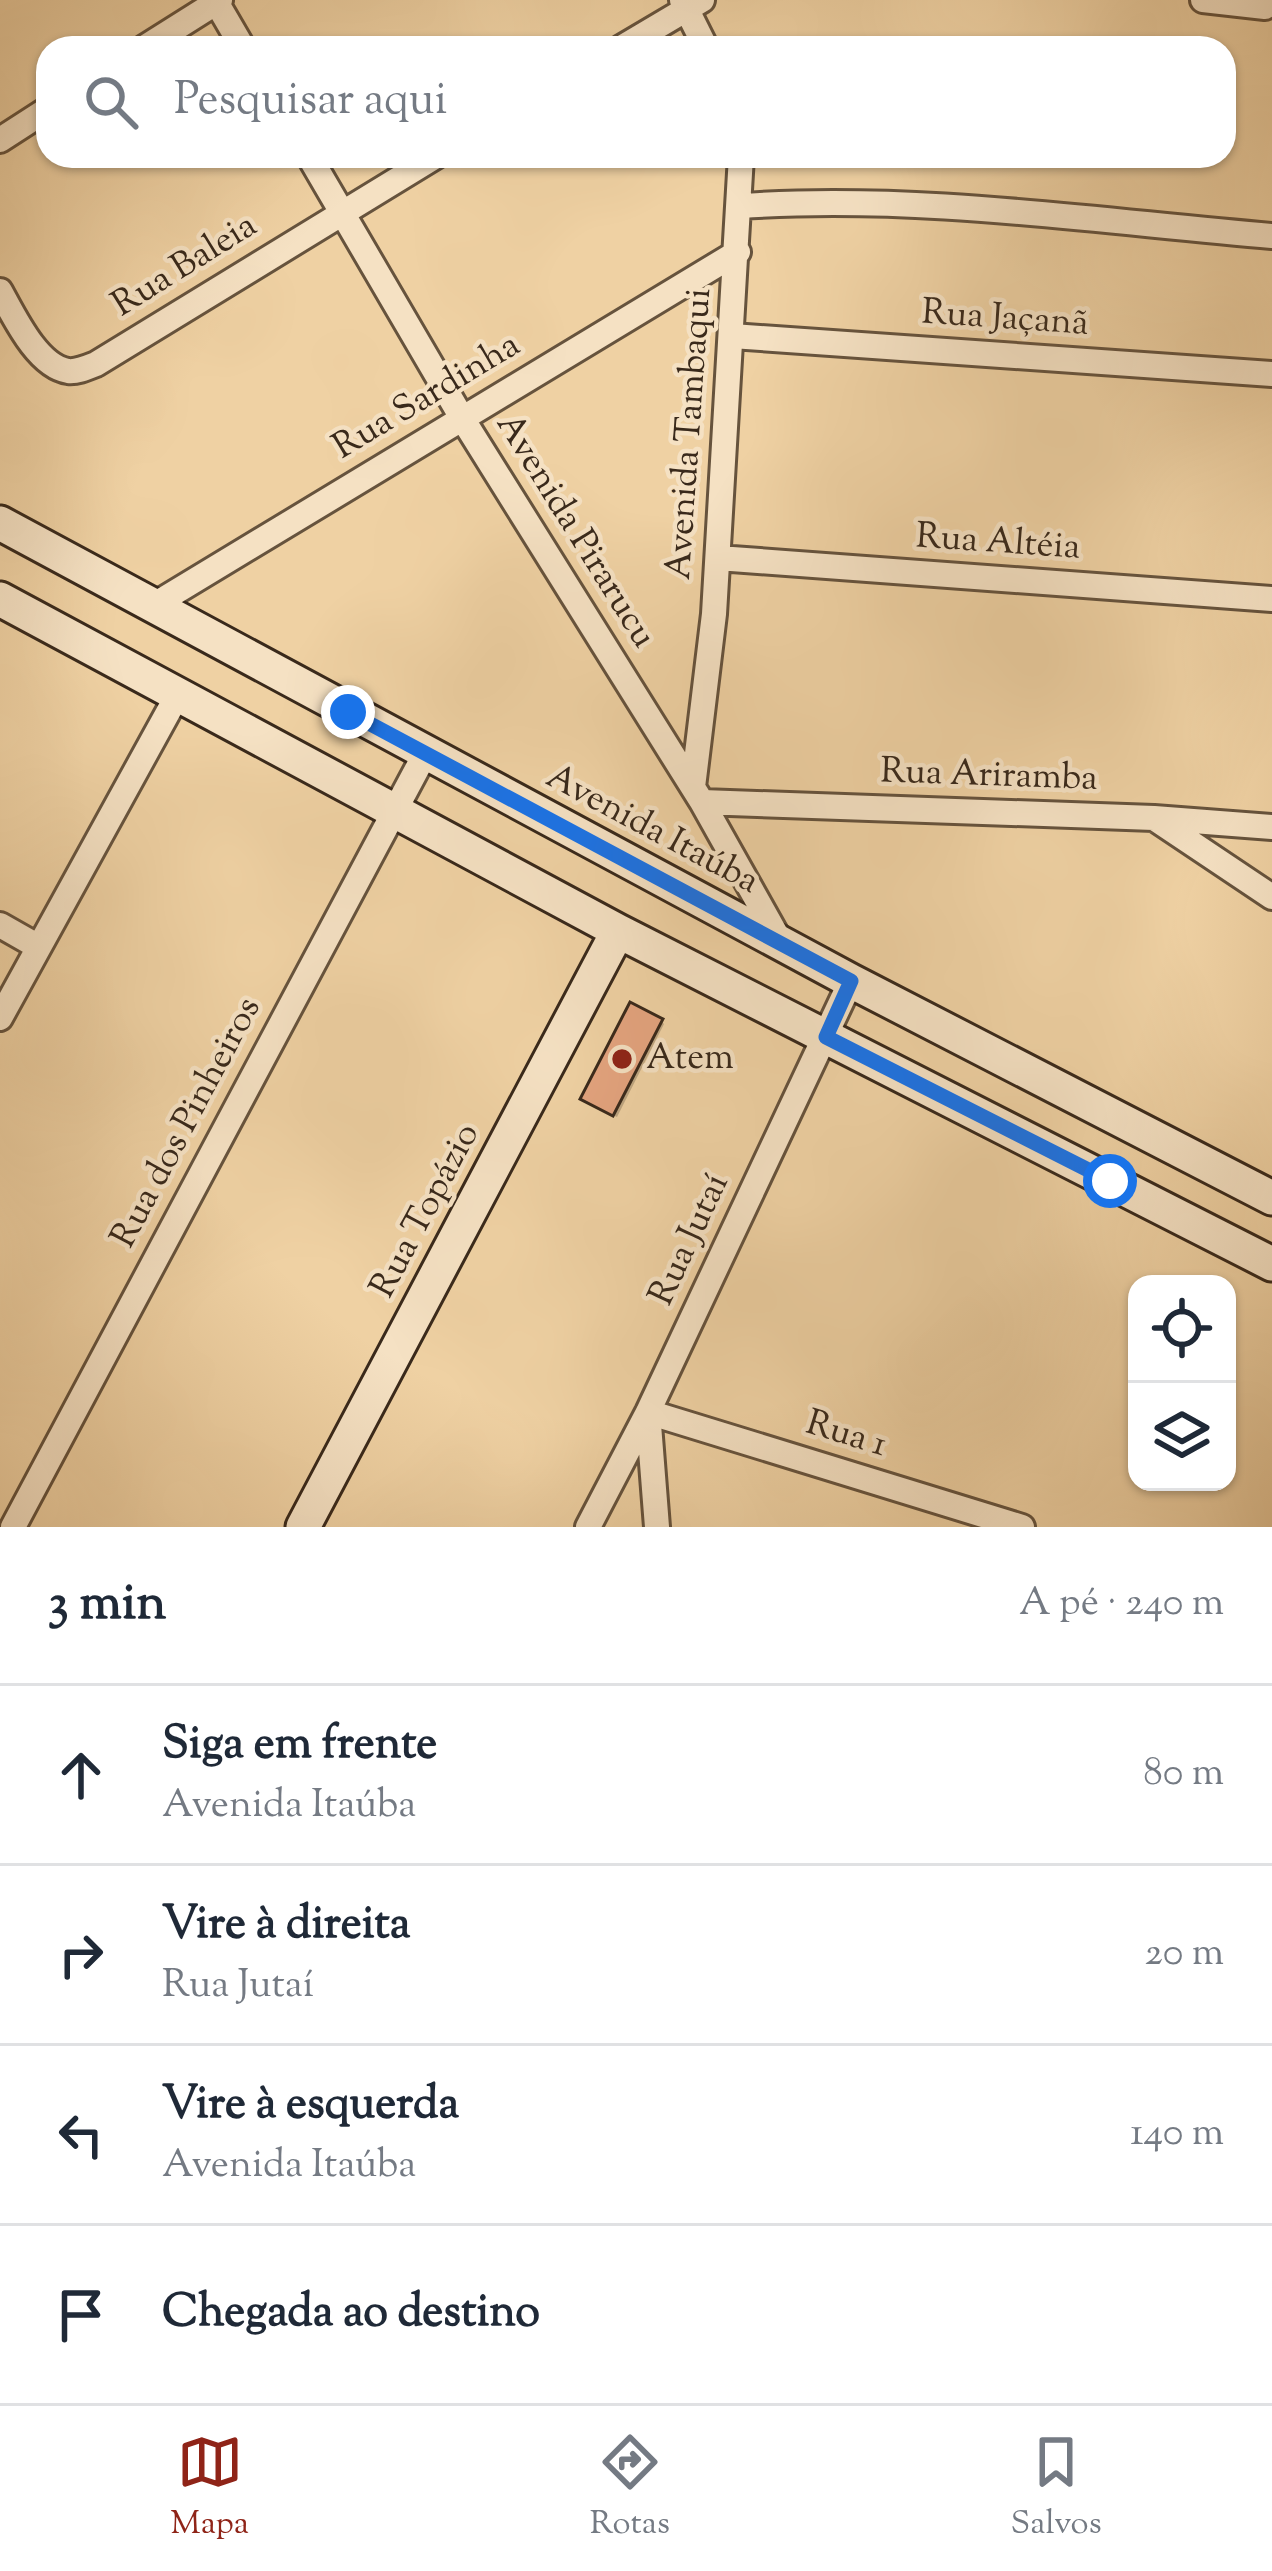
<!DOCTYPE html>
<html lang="pt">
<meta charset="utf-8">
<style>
body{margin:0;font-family:"Sorts Mill Goudy",serif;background:#f6f6f7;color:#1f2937}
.controls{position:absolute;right:36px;bottom:36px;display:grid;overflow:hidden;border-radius:24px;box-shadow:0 3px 9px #0004}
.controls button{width:108px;height:108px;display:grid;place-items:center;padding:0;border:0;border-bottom:3px solid #e0e1e3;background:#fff;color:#1f2937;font:60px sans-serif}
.stop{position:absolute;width:36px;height:36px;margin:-27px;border:9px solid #1a73e8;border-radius:50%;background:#fff}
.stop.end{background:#1a73e8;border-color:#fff;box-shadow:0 3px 12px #0008}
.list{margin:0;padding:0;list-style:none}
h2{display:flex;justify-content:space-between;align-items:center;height:156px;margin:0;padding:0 48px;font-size:51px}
h2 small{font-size:39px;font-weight:400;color:#747a83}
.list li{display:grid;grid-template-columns:78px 1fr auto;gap:36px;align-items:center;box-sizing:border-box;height:180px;padding:0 48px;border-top:3px solid #e0e1e3}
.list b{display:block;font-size:45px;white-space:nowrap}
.list p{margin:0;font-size:39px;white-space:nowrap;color:#747a83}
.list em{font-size:39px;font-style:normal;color:#747a83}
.icon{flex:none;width:66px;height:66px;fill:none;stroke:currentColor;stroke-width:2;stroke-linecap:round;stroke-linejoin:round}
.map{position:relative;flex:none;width:1272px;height:1527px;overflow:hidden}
.search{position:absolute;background:#fff;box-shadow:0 3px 9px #0004;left:36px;right:36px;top:36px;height:132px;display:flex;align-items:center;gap:30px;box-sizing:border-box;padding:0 42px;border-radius:36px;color:#747a83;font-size:45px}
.sheet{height:876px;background:#fff}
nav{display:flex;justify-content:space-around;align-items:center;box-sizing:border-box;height:168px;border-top:3px solid #e0e1e3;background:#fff;font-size:33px;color:#747a83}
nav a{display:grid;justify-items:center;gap:6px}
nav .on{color:#8f2418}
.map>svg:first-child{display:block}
</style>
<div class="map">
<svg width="1272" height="1527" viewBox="0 0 1272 1527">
<rect width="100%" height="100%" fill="#efd1a3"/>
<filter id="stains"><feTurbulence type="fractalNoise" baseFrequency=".00167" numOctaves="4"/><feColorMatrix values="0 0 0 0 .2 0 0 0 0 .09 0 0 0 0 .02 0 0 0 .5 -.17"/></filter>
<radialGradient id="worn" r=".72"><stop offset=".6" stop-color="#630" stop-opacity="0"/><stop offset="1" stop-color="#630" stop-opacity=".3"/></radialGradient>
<path fill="#0003" d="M661 1021 664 1024 617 1117 587 1102Z"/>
<path fill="#e4a47f" stroke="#39291b" stroke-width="3" d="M630 1002 663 1019 613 1116 580 1099Z"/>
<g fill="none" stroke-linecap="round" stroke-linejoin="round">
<defs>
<path id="street" d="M215 0 243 48
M682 0 706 48
M1203 0 1265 7
M144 48 220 0
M621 48 702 0
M0 140 48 109
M309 156 462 418 702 802 780 941
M741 206C918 194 1096 221 1272 236
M0 291C14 316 37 366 68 371 77 372 86 368 96 364L436 156
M732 336 1272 374
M718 558 1272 599
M154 605 738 252
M693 787 714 614 741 156
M702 802 1154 818 1272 827
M1154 818 1272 897
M0 925 37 946
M0 1018 177 696
M13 1527 425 754
M588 1527 648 1412 851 981
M657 1527 648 1412 1022 1527"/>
<path id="secondary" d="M0 523 851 981 1272 1198
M0 599 618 931 1272 1264
M303 1527 618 931"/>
</defs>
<use href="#street" stroke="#66533d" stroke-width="30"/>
<use href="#secondary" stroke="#39291b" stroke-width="39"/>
<use href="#street" stroke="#f5e1c3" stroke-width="24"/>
<use href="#secondary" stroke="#f5e1c3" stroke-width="33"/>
</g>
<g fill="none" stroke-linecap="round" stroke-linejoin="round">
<path stroke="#1a73e8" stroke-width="15" d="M348 712 851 981 826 1037 1110 1181"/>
</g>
<circle fill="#8f2418" stroke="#f5e1c3" stroke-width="4.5" cx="622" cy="1059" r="12"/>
<g text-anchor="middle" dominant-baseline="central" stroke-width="9" stroke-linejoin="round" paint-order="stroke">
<g font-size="36" fill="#39291b" stroke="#f5e1c3">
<text transform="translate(185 266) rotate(-32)">Rua Baleia</text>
<text transform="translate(1005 319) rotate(4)">Rua Jaçanã</text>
<text transform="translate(427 397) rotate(-31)">Rua Sardinha</text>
<text transform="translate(690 434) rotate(-86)">Avenida Tambaqui</text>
<text transform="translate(575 531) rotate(58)">Avenida Pirarucu</text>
<text transform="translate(998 543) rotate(4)">Rua Altéia</text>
<text transform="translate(989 776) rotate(2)">Rua Ariramba</text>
<text transform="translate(652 830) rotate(28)">Avenida Itaúba</text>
<text transform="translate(187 1123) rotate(-62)">Rua dos Pinheiros</text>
<text transform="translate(426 1211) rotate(-62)">Rua Topázio</text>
<text transform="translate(690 1240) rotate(-65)">Rua Jutaí</text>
<text transform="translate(846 1435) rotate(17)">Rua 1</text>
</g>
<g font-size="36" fill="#39291b" stroke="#f5e1c3" text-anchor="start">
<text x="646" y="1059">Atem</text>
</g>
</g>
<rect width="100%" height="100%" filter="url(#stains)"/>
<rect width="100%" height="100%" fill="url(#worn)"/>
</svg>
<div class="controls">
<button><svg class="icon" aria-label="locate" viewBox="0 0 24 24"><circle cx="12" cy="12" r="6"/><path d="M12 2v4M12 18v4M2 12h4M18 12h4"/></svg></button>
<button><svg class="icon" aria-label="layers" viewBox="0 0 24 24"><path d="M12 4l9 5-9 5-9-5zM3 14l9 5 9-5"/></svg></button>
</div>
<div class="stop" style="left:1110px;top:1181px"></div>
<div class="stop end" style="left:348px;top:712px"></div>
<div class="search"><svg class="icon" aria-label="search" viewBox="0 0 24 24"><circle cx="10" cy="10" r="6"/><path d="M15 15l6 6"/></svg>Pesquisar aqui</div>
</div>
<section class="sheet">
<h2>3 min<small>A pé · 240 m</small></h2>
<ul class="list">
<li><svg class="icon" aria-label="ahead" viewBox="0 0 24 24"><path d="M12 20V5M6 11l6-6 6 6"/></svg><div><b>Siga em frente</b><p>Avenida Itaúba</p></div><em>80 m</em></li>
<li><svg class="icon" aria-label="right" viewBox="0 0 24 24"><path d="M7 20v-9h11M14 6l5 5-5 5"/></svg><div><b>Vire à direita</b><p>Rua Jutaí</p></div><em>20 m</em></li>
<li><svg class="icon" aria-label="left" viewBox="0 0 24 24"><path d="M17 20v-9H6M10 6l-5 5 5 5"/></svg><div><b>Vire à esquerda</b><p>Avenida Itaúba</p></div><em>140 m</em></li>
<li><svg class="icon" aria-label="arrive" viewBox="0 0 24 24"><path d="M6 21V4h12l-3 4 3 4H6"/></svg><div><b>Chegada ao destino</b></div></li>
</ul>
</section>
<nav>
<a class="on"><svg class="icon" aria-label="map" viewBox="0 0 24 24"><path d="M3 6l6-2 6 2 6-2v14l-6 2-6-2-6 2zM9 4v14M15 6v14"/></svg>Mapa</a>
<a><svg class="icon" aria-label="directions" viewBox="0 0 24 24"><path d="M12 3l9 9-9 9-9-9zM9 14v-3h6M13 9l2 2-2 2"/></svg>Rotas</a>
<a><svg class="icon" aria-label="saved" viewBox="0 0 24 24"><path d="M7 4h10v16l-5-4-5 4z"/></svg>Salvos</a>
</nav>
